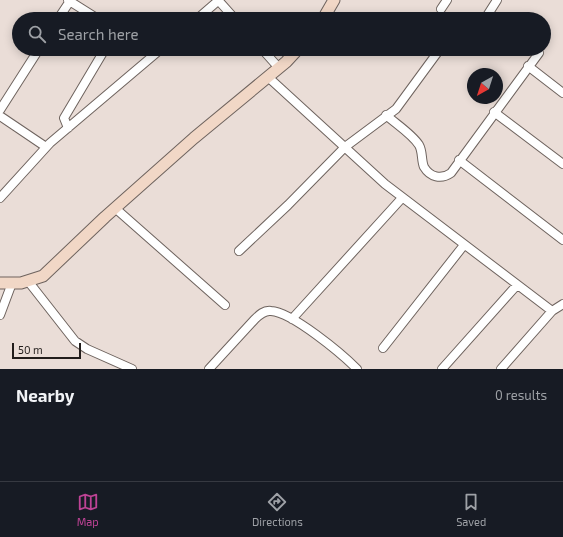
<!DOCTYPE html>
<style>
body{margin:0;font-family:"Exo 2",sans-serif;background:#20242c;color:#f1f3f6}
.compass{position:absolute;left:467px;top:68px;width:36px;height:36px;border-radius:50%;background:#171b24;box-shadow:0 2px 10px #0003;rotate:219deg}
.scale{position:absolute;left:12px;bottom:10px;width:69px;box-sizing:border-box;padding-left:4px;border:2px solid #221d1b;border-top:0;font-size:11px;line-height:14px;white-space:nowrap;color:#221d1b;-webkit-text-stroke:3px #eaddd7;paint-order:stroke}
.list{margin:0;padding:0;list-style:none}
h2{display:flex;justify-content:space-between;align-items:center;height:52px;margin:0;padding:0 16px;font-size:17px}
h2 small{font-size:13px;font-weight:400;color:#9ea1a6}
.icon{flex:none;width:22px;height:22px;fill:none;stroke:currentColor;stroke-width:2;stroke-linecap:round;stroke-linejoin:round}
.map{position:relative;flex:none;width:563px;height:369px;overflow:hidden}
.search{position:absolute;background:#171b24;box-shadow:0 2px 10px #0003;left:12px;right:12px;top:12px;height:44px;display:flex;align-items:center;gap:10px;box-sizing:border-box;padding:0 14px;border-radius:22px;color:#9ea1a6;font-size:15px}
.sheet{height:112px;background:#171b24}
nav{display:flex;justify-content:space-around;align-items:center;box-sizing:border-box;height:56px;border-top:1px solid #363941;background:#171b24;font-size:11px;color:#9ea1a6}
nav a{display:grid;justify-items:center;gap:2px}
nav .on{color:#be4395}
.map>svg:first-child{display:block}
</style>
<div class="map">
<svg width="563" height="369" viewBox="0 0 563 369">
<rect width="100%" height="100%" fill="#eaddd7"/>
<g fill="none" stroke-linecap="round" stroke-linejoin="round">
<defs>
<path id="street" d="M68 0 98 19
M218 0 235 19
M441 9 447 0
M58 19 70 1
M197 19 219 0
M485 19 497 0
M262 49 279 68
M528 66 563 93
M268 77 385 184 552 311
M0 110 39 49
M494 112 563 164
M386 115C396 124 412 134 419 145 423 152 421 160 424 167 430 177 441 180 451 173L539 53
M0 116 46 147
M68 128 64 118 105 49
M459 160 563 240
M0 198 50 143 161 49
M115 208 225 305
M239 251 288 205 345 147 396 109 440 49
M28 281 75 341 87 349 132 369
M0 315 12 283
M292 319 402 198
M383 348 464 245
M209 369 255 319C259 315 264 310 271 311 292 312 342 354 357 369
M442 369 517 285
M501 369 552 311 563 304"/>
<path id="secondary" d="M323 19 334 0
M0 283H21L43 276 105 217 194 138 286 62 298 49"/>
</defs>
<use href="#street" stroke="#6e635e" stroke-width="10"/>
<use href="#secondary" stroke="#6e635e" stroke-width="13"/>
<use href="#street" stroke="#fff" stroke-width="8"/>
<use href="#secondary" stroke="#f1d7c6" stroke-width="11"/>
</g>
</svg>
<svg class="compass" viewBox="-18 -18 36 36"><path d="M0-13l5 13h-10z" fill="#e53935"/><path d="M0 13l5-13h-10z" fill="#9ea1a6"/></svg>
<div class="scale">50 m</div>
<div class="search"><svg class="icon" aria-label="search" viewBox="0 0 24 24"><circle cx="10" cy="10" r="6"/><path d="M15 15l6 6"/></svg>Search here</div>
</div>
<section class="sheet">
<h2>Nearby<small>0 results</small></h2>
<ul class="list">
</ul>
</section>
<nav>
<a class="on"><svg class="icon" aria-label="map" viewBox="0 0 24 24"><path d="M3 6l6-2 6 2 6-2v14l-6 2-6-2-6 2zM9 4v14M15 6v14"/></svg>Map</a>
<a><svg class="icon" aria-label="directions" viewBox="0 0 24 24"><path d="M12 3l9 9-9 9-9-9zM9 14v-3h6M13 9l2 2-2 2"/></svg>Directions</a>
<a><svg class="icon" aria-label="saved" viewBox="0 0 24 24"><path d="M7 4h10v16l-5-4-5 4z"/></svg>Saved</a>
</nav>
